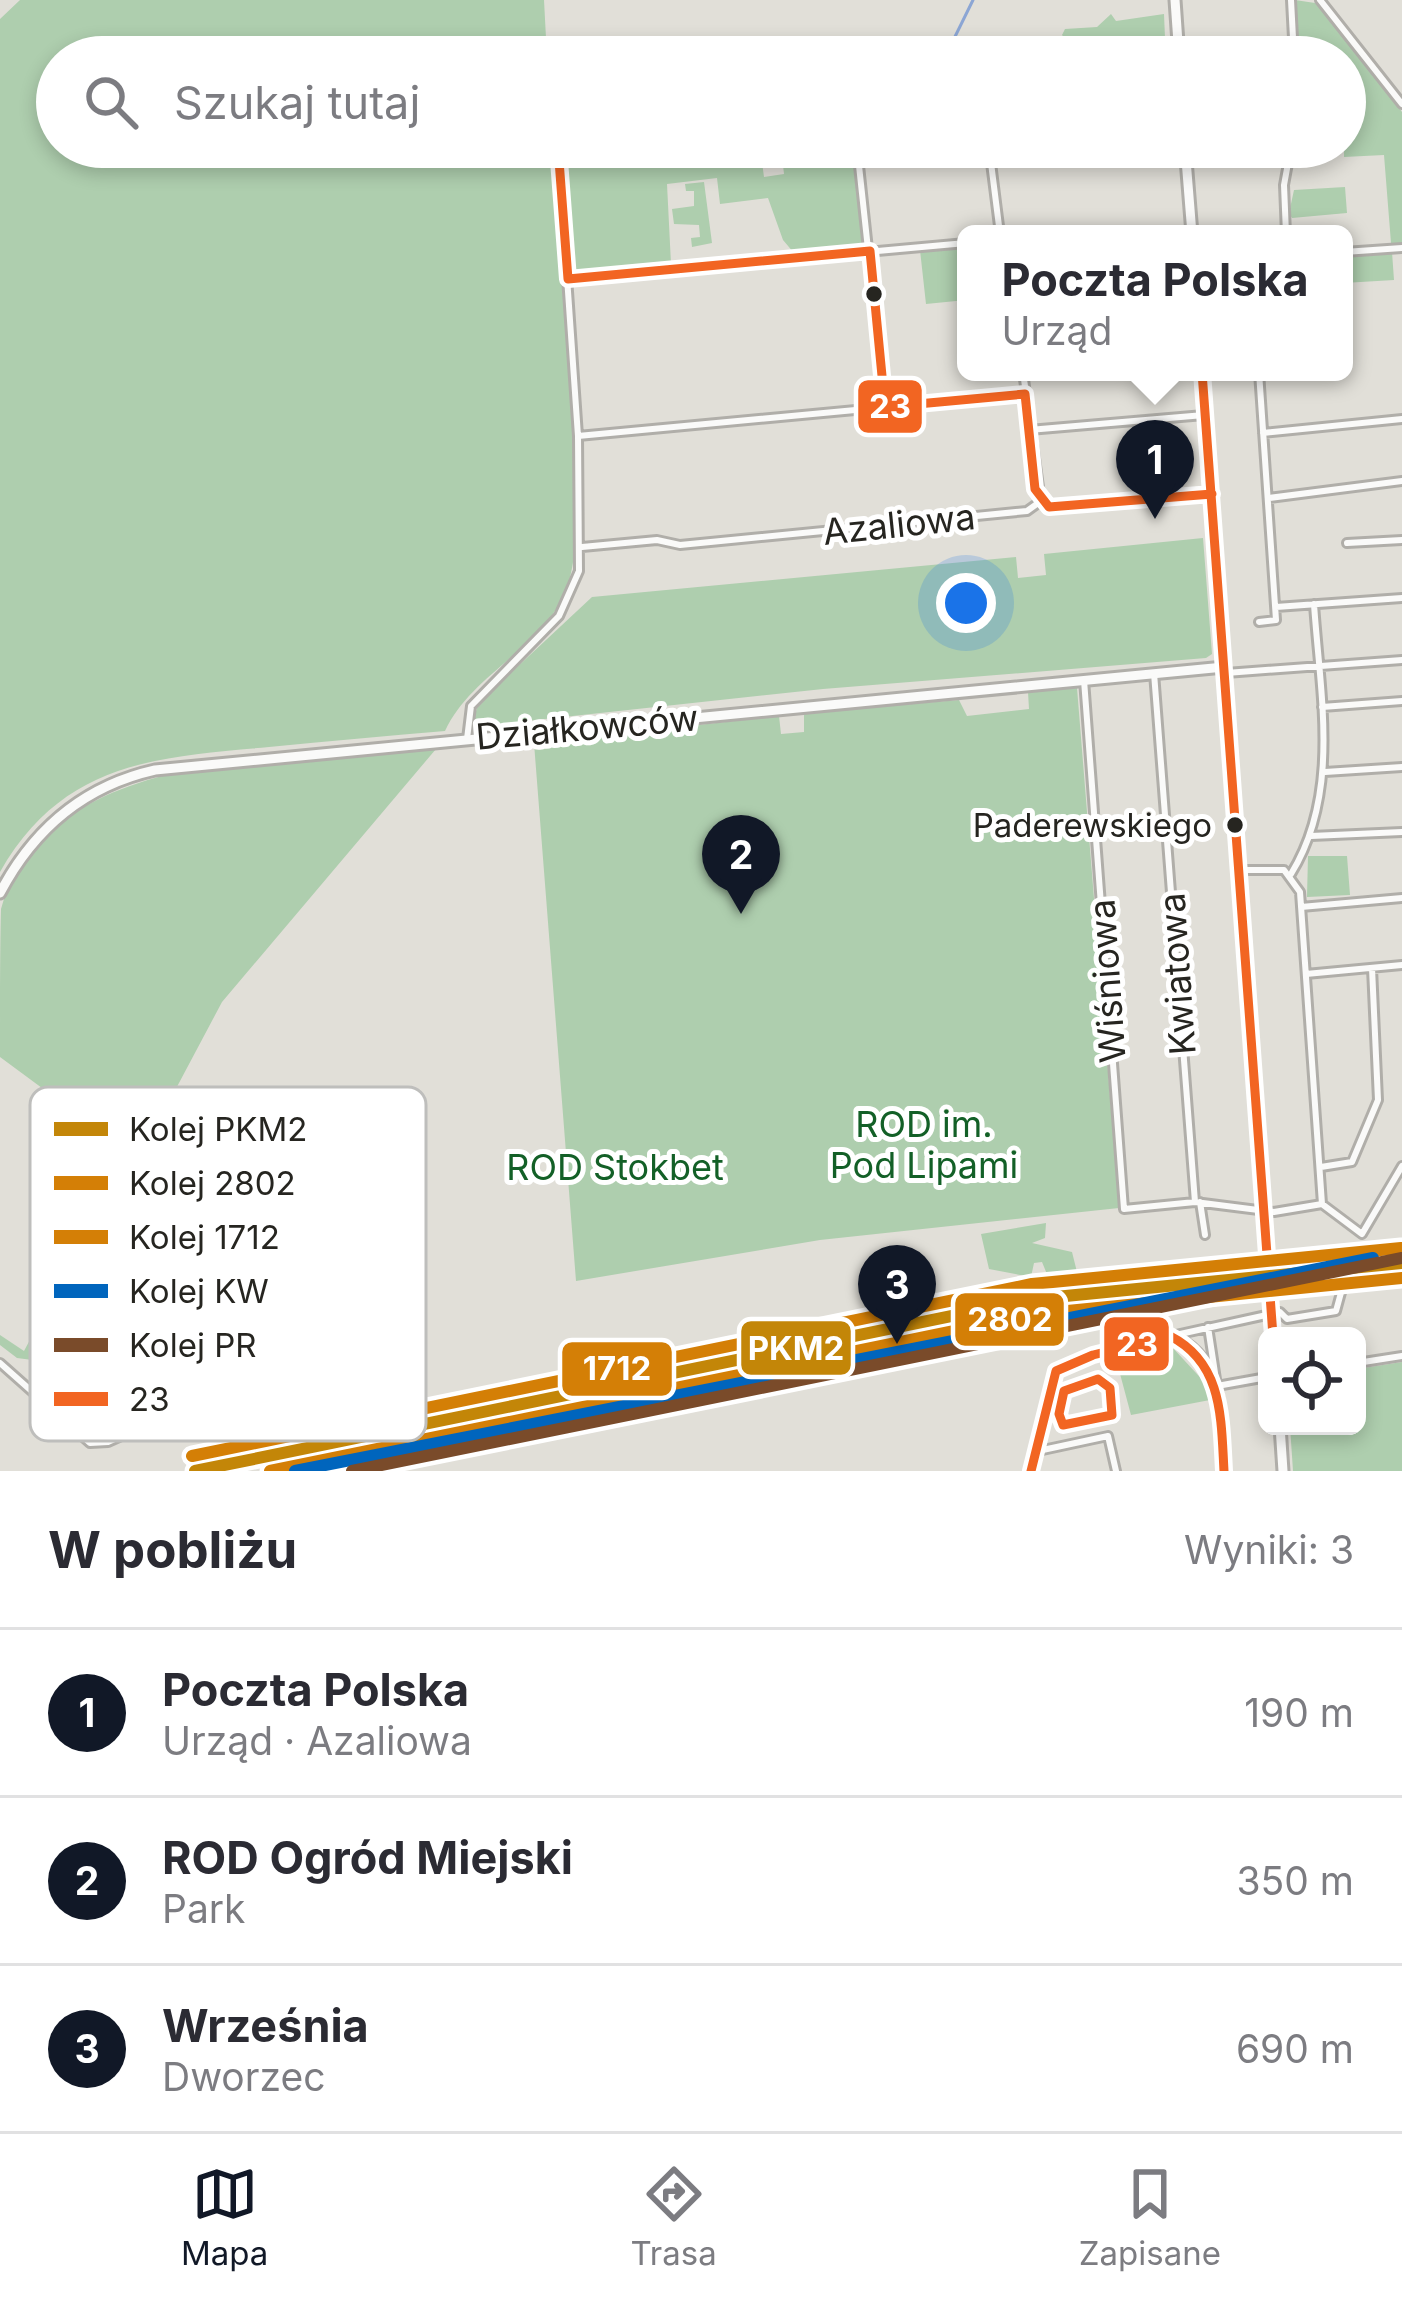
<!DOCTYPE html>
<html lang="pl">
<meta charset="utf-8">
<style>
body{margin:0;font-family:Inter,sans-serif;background:#f7f7f7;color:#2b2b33}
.controls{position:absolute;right:36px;bottom:36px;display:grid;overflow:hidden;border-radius:18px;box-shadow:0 6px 18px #0003}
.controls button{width:108px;height:108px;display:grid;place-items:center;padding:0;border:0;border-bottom:3px solid #e1e1e2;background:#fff;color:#2b2b33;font:60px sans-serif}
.you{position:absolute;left:966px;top:603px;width:42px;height:42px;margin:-30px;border:9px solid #fff;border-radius:50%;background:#1a73e8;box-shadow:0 0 0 18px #1a73e833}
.badge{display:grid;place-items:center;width:78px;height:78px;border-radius:50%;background:#111827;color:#fff;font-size:39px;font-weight:700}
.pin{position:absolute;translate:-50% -99px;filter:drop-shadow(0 3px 6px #0008)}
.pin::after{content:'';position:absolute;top:63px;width:42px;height:36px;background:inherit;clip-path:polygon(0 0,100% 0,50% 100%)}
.popup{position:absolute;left:957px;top:225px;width:396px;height:156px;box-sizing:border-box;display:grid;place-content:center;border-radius:18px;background:#fff;filter:drop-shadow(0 3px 9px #0005);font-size:39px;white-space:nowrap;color:#7c7c81}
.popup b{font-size:45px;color:#2b2b33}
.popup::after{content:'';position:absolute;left:50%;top:100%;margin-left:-24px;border:24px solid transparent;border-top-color:#fff}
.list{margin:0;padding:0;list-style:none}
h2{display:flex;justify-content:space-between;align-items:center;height:156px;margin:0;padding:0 48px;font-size:51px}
h2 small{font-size:39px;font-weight:400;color:#7c7c81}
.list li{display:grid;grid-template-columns:78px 1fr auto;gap:36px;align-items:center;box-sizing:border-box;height:168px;padding:0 48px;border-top:3px solid #e1e1e2}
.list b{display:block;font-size:45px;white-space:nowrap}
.list p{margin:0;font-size:39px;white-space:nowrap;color:#7c7c81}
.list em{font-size:39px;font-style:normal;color:#7c7c81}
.icon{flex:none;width:66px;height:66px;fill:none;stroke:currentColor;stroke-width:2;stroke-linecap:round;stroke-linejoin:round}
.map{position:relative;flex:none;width:1402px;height:1471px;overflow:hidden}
.search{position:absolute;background:#fff;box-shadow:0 6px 18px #0003;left:36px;right:36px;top:36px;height:132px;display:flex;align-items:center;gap:30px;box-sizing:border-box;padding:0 42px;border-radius:66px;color:#7c7c81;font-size:45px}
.sheet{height:660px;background:#fff}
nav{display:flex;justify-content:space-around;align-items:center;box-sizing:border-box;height:168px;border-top:3px solid #e1e1e2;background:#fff;font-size:33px;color:#7c7c81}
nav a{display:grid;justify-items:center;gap:6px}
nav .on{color:#111827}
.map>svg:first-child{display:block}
</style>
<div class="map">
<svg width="1402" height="1471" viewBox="0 0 1402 1471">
<rect width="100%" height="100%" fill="#e1dfd8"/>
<path fill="#aeceae" d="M20 0H544L547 57H57V147H553C560 238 598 524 564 595 538 651 471 675 445 731 386 736 328 741 269 747 155 757 63 762 0 872V19Z
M1295 0 1315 3 1364 57 1402 112V243H1391L1384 155 1344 157 1345 57H1299Z
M1111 14 1116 21 1164 14 1165 38 1114 44 1113 57H1096L1094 43H1069L1062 35 1065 29 1097 27Z
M565 147H743L744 156 761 155 764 177 784 174 781 147H854L865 241 858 248 794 253 783 240 768 198 720 204 717 178 667 184 671 264 708 261 707 265 580 277 573 270Z
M704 182 712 243 692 247 691 238 700 237 699 225 674 224 672 209 694 206V191H686L685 184Z
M1345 187 1347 213 1292 218 1289 213 1294 190Z
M966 247V300L926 304 920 250Z
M1392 252 1394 280 1344 283V256Z
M1203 538 1212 654 1206 658 823 689 471 727 477 708 500 683 592 597 1016 557 1018 578 1046 575 1044 554Z
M1077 688 1119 1208 820 1240 576 1281 534 743 779 716 781 734 804 732V713L959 700 967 716 1029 709 1028 692Z
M430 746 436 749 222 1002 34 1356 40 1361 17 1358 0 1345V1335L24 1351 130 1153 0 1057C0 1016 0 946 1 909 49 745 295 759 430 746Z
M1308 856H1347L1350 895 1307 897Z
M1046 1223 1045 1238 1032 1243 1072 1252 1077 1272 1049 1279 1042 1262 1034 1263 1031 1277 989 1269 981 1234Z
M1172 1347 1209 1387 1210 1400 1131 1415 1119 1370 1110 1362Z
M1402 1362V1471H1293L1290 1426H1357V1369Z"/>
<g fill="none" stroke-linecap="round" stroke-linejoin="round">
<path stroke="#8ca6d4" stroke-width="3" d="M945 57 973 0"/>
<defs>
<path id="street" d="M1291 0 1294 57
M1320 0 1402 104
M857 147 885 407
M989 147 1000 234
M1286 234 1284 185 1291 147
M1344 252 1402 248
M568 279 966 243
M1023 372 1041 501
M1259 372 1276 620 1259 622
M1029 430 1204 415
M1263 433 1402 419
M578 436 1025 394
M1269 498 1402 481
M1041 501 1054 508 1212 494
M1347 543 1402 540
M582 547 657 540 680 545 1027 511 1041 501
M1276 607 1402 598
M1154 673 1195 1202
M1226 673 1402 660
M1084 680 1124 1209 1195 1202 1274 1212 1322 1204 1362 1234 1402 1166
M1322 707 1402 701
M467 739 471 706 559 616 579 571 578 436 558 147
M1325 772 1402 767
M1311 836 1402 832
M1239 870H1284L1300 892 1322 1204
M1291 874C1341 793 1320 694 1314 604
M1301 907 1402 898
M1306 974 1402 965
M1321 1167 1352 1162 1378 1100 1372 968
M1200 1202 1205 1235
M1208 1327 1217 1386 1267 1377
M1171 1336 1280 1312 1287 1319 1336 1311 1342 1289
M0 1363 90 1443 108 1442C208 1396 304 1357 413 1338
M1357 1363 1402 1356
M1038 1451 1108 1436 1116 1471"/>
<path id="secondary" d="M1175 0 1179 57
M1185 147 1192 234
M1202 372 1260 1148
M0 893C33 830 84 786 155 770L1224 667
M1280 1426 1283 1471
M1031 1471 1056 1371 1093 1355 1170 1336C1226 1355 1221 1424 1224 1471"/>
</defs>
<use href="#street" stroke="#b0aea9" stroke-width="12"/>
<use href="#secondary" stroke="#b0aea9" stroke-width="15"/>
<use href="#street" stroke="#fafaf9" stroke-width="6"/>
<use href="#secondary" stroke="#fafaf9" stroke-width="9"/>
<defs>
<path id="rail" d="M1373 1258 1402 1252"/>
</defs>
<use href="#rail" stroke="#c9c9c7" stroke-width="8"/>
<use href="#rail" stroke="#fff" stroke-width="3" stroke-dasharray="9" stroke-linecap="butt"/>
<defs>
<path id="bus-1" d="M558 147 568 279 870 251 885 407 1025 394 1035 489 1049 507 1212 494
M1202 372 1273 1336
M1098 1379 1110 1388 1112 1415 1063 1425 1059 1414 1064 1391Z
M1031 1471 1056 1371 1093 1355 1170 1336C1223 1363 1221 1418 1224 1471"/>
</defs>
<use href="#bus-1" stroke="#fff" stroke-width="18"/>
<use href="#bus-1" stroke="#f26522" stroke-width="9"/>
<defs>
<path id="rail-1" d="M195 1471 1035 1299 1402 1263"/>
<path id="rail-2" d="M270 1471 1037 1314 1402 1278"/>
<path id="rail-3" d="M192 1456 1032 1284 1401 1248"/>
<path id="rail-4" d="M295 1471 1373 1258"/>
<path id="rail-5" d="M352 1471 1402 1258"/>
</defs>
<use href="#rail-1" stroke="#fff" stroke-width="21"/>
<use href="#rail-2" stroke="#fff" stroke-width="21"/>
<use href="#rail-3" stroke="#fff" stroke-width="21"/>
<use href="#rail-4" stroke="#fff" stroke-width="21"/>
<use href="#rail-5" stroke="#fff" stroke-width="21"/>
<use href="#rail-1" stroke="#c38608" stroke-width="12"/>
<use href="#rail-2" stroke="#d47f06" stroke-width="12"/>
<use href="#rail-3" stroke="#d47f06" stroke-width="12"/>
<use href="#rail-4" stroke="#0065bd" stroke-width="12"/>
<use href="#rail-5" stroke="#7a4b2a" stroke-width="12"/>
</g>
<g fill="#262520" stroke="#fff" stroke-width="4.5">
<circle cx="874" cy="294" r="10"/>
<circle cx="1235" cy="825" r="10"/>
</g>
<g text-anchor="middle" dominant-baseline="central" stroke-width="10" stroke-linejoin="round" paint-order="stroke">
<g font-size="33" fill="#262520" stroke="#fff" text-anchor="end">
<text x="1212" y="825">Paderewskiego</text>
</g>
<g font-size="36" fill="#262520" stroke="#fff">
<text transform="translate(899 524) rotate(-6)">Azaliowa</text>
<text transform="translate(587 727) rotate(-5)">Działkowców</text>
<text transform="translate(1177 974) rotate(-94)">Kwiatowa</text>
<text transform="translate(1107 981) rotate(-94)">Wiśniowa</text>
</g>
<g font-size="36" fill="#136027" stroke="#fff">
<text x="924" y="1124">ROD im.<tspan x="924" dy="41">Pod Lipami</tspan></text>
<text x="615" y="1167">ROD Stokbet</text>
</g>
</g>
<rect x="30" y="1087" width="396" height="354" rx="18" fill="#fff" stroke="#bebebc" stroke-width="3"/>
<rect x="54" y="1122" width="54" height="14" fill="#c38608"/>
<rect x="54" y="1176" width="54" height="14" fill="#d47f06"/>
<rect x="54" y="1230" width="54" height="14" fill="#d47f06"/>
<rect x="54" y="1284" width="54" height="14" fill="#0065bd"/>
<rect x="54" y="1338" width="54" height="14" fill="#7a4b2a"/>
<rect x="54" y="1392" width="54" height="14" fill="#f26522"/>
<g font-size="33" fill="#262520">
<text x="129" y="1141">Kolej PKM2</text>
<text x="129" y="1195">Kolej 2802</text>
<text x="129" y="1249">Kolej 1712</text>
<text x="129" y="1303">Kolej KW</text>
<text x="129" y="1357">Kolej PR</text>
<text x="129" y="1411">23</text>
</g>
<g stroke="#fff" stroke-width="4.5">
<rect x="856" y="378" width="68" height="57" rx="12" fill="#f26522"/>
<rect x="953" y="1291" width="113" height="57" rx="12" fill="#d47f06"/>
<rect x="1102" y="1315" width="69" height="58" rx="12" fill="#f26522"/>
<rect x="739" y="1319" width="114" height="58" rx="12" fill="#c38608"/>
<rect x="560" y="1340" width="114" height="58" rx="12" fill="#d47f06"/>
</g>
<g font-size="33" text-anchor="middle" font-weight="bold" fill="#fff">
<text x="890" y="418">23</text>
<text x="1010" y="1331">2802</text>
<text x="1137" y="1356">23</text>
<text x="796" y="1360">PKM2</text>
<text x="617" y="1380">1712</text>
</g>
</svg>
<div class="controls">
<button><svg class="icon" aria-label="locate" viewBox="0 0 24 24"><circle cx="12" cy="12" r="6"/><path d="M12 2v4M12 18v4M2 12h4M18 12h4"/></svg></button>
</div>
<div class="you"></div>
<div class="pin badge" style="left:1155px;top:519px">1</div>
<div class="popup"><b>Poczta Polska</b>Urząd</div>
<div class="pin badge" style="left:741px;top:914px">2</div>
<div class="pin badge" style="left:897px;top:1344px">3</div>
<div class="search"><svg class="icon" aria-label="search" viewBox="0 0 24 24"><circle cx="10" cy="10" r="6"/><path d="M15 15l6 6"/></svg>Szukaj tutaj</div>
</div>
<section class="sheet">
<h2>W pobliżu<small>Wyniki: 3</small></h2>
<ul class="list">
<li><span class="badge">1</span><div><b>Poczta Polska</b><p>Urząd · Azaliowa</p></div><em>190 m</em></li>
<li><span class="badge">2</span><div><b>ROD Ogród Miejski</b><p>Park</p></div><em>350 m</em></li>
<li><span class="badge">3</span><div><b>Września</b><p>Dworzec</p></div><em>690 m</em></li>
</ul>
</section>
<nav>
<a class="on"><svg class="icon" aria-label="map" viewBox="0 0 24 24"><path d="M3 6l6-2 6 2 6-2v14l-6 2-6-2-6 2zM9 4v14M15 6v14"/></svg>Mapa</a>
<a><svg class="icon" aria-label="directions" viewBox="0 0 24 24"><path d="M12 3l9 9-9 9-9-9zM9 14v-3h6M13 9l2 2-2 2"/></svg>Trasa</a>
<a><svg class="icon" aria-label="saved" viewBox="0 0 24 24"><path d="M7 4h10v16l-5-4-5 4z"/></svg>Zapisane</a>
</nav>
